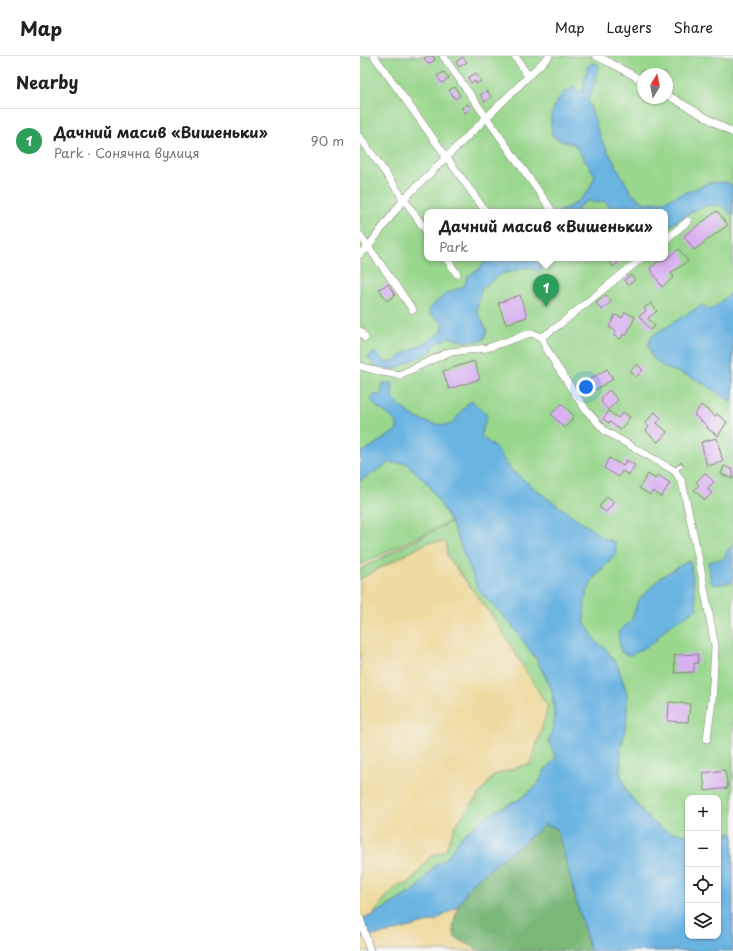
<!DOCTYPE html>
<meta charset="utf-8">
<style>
body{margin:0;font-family:"Playpen Sans",sans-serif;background:#f2f2f2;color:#202124}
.controls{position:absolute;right:12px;bottom:12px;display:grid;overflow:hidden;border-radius:8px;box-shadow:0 1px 3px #0004}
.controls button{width:36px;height:36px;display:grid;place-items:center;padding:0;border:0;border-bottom:1px solid #e0e0e0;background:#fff;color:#202124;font:20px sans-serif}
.compass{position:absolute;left:277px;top:12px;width:36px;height:36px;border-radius:50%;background:#fff;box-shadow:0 1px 3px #0004;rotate:10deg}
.you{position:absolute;left:226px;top:331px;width:14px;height:14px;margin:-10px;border:3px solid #fff;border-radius:50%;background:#1a73e8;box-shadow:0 0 0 6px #1a73e833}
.badge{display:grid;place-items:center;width:26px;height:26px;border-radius:50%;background:#d1495b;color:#fff;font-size:13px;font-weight:700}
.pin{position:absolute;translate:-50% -33px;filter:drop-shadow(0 1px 2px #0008)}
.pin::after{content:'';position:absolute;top:21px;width:14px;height:12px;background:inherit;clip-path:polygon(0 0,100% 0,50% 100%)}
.popup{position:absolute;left:64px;top:153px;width:244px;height:52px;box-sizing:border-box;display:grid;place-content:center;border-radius:8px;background:#fff;filter:drop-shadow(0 1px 3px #0005);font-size:13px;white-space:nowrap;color:#757577}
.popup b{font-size:15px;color:#202124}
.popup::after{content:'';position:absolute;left:50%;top:100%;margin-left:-8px;border:8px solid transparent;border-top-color:#fff}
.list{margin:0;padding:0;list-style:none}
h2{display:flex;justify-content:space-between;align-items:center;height:52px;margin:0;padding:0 16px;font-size:17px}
h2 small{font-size:13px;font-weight:400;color:#757577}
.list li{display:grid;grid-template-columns:26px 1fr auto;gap:12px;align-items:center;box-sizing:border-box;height:64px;padding:0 16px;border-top:1px solid #e0e0e0}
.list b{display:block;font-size:15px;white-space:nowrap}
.list p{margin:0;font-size:13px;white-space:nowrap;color:#757577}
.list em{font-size:13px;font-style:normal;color:#757577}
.icon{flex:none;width:22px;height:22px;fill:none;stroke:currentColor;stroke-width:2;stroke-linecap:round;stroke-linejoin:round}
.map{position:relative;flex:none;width:373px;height:895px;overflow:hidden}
header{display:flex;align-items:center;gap:24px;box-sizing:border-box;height:56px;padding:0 20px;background:#fff;border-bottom:1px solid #e0e0e0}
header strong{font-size:19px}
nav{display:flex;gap:22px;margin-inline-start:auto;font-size:14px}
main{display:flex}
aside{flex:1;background:#fff}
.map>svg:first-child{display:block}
</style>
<header>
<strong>Map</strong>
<nav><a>Map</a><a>Layers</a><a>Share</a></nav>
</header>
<main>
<aside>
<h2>Nearby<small></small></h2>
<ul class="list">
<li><span class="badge" style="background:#2e9e5b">1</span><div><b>Дачний масив «Вишеньки»</b><p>Park · Сонячна вулиця</p></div><em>90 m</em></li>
</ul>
</aside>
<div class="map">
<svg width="373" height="895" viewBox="0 0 373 895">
<rect width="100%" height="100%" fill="#f6f6f2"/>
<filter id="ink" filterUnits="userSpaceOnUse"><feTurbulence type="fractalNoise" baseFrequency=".025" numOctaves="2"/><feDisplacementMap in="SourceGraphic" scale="8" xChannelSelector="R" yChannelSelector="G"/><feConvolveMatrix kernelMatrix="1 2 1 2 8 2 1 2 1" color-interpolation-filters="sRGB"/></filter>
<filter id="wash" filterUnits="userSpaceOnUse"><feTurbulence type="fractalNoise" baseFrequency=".012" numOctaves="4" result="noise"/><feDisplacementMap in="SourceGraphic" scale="16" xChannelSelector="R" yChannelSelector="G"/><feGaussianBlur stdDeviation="0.9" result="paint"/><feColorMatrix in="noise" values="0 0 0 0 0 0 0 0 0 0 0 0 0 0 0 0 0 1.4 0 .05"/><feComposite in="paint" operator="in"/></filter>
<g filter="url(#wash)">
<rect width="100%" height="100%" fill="#e9deba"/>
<path fill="#99d78d" stroke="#5e7c64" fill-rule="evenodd" d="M0 0H373V787L358 791V742H328V792L273 779 101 460 0 509ZM283 18H307V42H283ZM67 156H305V202H67Z
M91 466 119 535 151 568 177 604 192 634 195 663 189 686 196 702 186 712 177 730 160 743 130 758 101 781 87 802 74 810 58 832 12 860 25 842 40 828H49L71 799 85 795 96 768 134 719 171 707 133 561 87 500 69 486 0 523V513Z"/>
<path fill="#7ab878" stroke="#4e6d5a" d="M185 769 197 772 230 895H121L95 882 93 869 98 850 112 827Z"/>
<path fill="#eeda9e" stroke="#887e6c" d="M69 486H86L87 500 133 561 188 651 171 707 134 719 96 768 85 795 71 800 48 828H40L25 842 12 860 0 863V523Z
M98 850 93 869 95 882 121 895H0V883L1 882 76 864Z"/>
<path fill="#6ab4e2" stroke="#466b8e" d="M234 6 239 9 233 32 228 44 241 83 272 138 285 147 302 146 349 127 367 126 373 131V160C371 158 369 154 367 153 348 139 322 164 305 172V156H256L244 145 238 147 227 145 217 152 218 156H199C202 153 208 151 212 149 224 142 232 132 235 119L214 88 201 85 192 79C189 58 192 52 205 35H210L213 30 219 36 224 34V26L228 10Z
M129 202H198L196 204 185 203 181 209 180 217 170 211 141 218 121 233 117 255 127 275 123 284 105 286 88 281 75 289 71 295 41 310 25 315 15 310 8 301 15 296 25 306 34 305 46 296 65 287 82 275 84 268 70 258 69 253 85 238 104 230 108 220 118 214Z
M373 235V348L366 342 334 322 303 311 291 300 288 288 293 279 342 249 351 254Z
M23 327H33L32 342C48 359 68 372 92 368L107 348 112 345 127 359 121 380 136 392 151 414 187 442 245 483 255 486 256 497 233 523 225 542 224 565 236 586 246 593 258 610 267 638V664L261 693 260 716 267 736 286 760 305 775 328 779V880H358V780L373 777V895H230L197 772 185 769 112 827 98 850 76 864 32 876 1 882 0 883V863L12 860 58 832 74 810 87 802 101 781 130 758 160 743 177 730 186 712 196 702 189 686 195 663 192 634 177 604 151 568 119 535 91 466 69 429 46 407H29L0 425V398L37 374V367L29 359 18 352 11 343 14 339H21Z
M373 490V526L355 529 351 526 348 506 364 503 368 494Z
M330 504 337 553 305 573 293 587 271 599 261 597 258 576 271 565 278 545 301 521Z"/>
<g id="blocks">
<path fill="#d9aff2" d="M67 0H73L75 4 68 8 64 2Z
M103 1 107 6 99 11 96 6Z
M84 16 89 22 82 27 77 20Z
M116 17 121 25 116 28 115 25 111 27 108 22Z
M95 31 100 40 95 43 89 34Z
M127 35 131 41 125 46 120 39Z
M108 48 111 52 105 57 102 52Z
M357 155 368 169 334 194 324 180Z
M319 193 328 205 311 217 314 221 302 231 290 212 301 204 302 206Z
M247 202H255L258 207 253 211Z
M271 219 275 224 268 229 264 224Z
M28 228 35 239 27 245 19 233Z
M160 239 167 261 146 268 138 247Z
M246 239 251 246 242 254 236 247Z
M291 247 297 255 288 262 295 270 290 274 279 260 286 255 284 252Z
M265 256 275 261 266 280 263 278 261 283 254 280 256 275 249 271 255 259 262 262Z
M114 305 120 323 89 333 83 315Z
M277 308 283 314 276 321 270 315Z
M247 313 253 323 235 334 229 324Z
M249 334 258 344 248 354 241 346 243 344 241 342Z
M202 348 214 360 211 363 212 364 204 372 191 358Z
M341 349 355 360 357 358 367 366 358 380 347 372 348 371 334 359Z
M249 355 258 362 263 356 270 361 260 374 250 366 249 367 243 363Z
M295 356 301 362 297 367 307 376 298 386 286 375 289 371 285 367Z
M357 382 363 406 347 410 341 386Z
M249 402 263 410 266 404 275 409 269 419 262 415 259 421 244 412Z
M364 410 373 414V423L361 418Z
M345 417 354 426 347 433 352 437 345 444 334 434 339 429 336 426Z
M288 418 295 423 298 419 310 427 301 441 293 435 290 439 279 432Z
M247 440 254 446 246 456 239 451Z
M338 598V607H334V616L315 617 314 599Z
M309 646 330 648 328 666 308 665Z
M365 714 368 732 345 735 343 717Z"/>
</g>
</g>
<g filter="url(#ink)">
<use href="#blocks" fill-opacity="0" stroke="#86807a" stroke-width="1"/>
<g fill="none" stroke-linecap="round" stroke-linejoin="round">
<defs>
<path id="lane" d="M315 415 321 409"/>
<path id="street" d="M14 0 126 156
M83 0 191 153
M155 0 168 20
M236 0 251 7 283 25
M307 39 373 77
M0 81 67 176
M0 179 53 254
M305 184 328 165
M0 198 8 191 44 143 189 0
M86 202 97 218
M0 275 5 282
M182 281 184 288 196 309 226 354 245 375 315 415 322 426 339 504 355 590 352 645 347 683
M182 281 199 269 282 202
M0 310 17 315 39 319 89 296 127 292 171 277 182 281
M0 862 10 895"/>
</defs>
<use href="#lane" stroke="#86807a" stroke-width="5"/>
<use href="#street" stroke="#86807a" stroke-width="8"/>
<use href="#lane" stroke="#fff" stroke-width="3.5"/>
<use href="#street" stroke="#fff" stroke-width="7"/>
</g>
</g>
</svg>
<div class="controls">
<button>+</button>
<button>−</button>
<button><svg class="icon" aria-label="locate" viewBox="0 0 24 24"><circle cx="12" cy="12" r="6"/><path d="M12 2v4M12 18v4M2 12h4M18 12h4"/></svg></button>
<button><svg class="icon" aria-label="layers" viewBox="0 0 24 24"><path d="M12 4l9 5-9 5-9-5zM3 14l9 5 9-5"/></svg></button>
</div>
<svg class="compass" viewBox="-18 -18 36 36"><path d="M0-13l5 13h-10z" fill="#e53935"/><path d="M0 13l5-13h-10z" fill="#757577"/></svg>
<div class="you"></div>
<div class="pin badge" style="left:186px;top:251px;background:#2e9e5b">1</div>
<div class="popup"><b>Дачний масив «Вишеньки»</b>Park</div>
</div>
</main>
